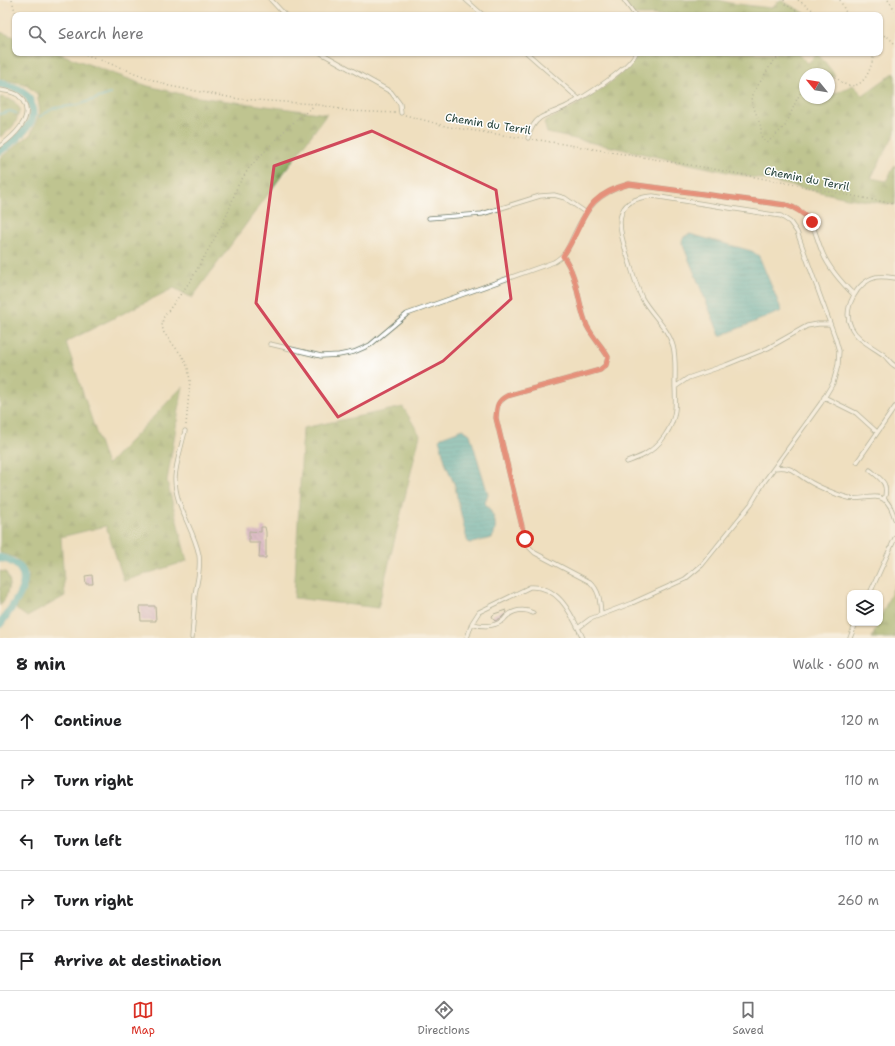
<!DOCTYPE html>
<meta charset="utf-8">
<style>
body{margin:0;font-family:"Shantell Sans",sans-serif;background:#f2f2f2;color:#202124}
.controls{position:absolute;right:12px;bottom:12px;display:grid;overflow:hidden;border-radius:8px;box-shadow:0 1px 3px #0004}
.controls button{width:36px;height:36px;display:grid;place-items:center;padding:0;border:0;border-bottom:1px solid #e0e0e0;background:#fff;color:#202124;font:20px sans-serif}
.compass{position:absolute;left:799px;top:68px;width:36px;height:36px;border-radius:50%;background:#fff;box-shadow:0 1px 3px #0004;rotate:300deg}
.stop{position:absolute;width:12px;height:12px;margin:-9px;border:3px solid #d93025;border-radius:50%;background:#fff}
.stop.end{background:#d93025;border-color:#fff;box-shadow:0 1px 4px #0008}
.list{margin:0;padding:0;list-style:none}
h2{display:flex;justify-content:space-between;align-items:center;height:52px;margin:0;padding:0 16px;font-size:17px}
h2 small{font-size:13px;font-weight:400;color:#757577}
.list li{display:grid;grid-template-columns:26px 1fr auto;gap:12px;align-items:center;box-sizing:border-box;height:60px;padding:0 16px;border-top:1px solid #e0e0e0}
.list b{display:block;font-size:15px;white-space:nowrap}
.list em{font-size:13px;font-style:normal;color:#757577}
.icon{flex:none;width:22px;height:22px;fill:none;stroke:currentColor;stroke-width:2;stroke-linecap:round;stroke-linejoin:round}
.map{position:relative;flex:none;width:895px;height:638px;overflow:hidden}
.search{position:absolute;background:#fff;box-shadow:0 1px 3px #0004;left:12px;right:12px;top:12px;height:44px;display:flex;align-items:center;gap:10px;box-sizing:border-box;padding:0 14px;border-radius:8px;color:#757577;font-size:15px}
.sheet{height:352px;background:#fff}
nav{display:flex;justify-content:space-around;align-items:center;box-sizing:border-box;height:56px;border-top:1px solid #e0e0e0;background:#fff;font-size:11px;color:#757577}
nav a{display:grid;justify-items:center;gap:2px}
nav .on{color:#d93025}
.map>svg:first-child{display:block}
</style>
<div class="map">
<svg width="895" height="638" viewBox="0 0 895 638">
<defs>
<pattern id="forest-firs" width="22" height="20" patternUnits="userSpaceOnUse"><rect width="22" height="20" fill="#85a559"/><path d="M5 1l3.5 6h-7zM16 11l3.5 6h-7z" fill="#6c884a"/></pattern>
<pattern id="water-rules" width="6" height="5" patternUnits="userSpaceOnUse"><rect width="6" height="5" fill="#3cacb7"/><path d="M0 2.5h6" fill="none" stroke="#328d96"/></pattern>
<pattern id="building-back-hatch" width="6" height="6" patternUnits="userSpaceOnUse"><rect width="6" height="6" fill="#c390cb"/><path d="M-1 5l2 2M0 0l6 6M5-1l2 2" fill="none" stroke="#9e77a6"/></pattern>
</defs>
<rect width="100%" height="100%" fill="#fff"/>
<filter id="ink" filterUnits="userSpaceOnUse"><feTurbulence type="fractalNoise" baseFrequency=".025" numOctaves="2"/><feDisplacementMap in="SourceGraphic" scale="8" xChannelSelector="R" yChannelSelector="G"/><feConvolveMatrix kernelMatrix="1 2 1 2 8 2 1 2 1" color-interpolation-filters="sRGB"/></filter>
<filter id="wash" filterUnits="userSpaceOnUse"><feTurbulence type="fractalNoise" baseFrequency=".012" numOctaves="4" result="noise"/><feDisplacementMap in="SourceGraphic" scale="16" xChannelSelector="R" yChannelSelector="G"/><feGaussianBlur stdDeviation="0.9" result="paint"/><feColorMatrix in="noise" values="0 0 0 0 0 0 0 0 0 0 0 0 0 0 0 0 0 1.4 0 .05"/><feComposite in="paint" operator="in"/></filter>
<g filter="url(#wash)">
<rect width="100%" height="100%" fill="#efdfbf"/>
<path fill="url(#forest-firs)" stroke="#527146" d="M622 0H719L730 3 771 8 780 0 805 13 804 15H633Z
M0 32 15 37V53H58L148 86 190 96 327 114 192 298 174 288 66 342 107 465 183 386 167 481 187 561 124 581 106 526 61 537 65 596 27 617 16 609 26 588 29 575 16 558 0 553V158L31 134 40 112 37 94 25 84 0 79Z
M639 53H798L808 63 818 53 835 75 829 81V74H805V98H829V96L853 85 863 95 895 72V133L871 178 886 181 895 165V205L847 198 547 133 544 122C576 106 618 83 639 53Z
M0 97 13 100 20 109C16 125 13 128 0 137Z
M403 407 420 435 378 608 294 598 303 428Z
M0 571 6 572 10 582 6 597 0 606Z
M895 584V638H872L878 623H880V619Z"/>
<path fill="url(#water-rules)" stroke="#2e7476" d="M690 234 752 251 759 256 782 311 720 336 682 243C682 237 684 236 690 234Z
M463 429 470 434 488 494 485 503C493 513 500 526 492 538L472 543H469L467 540 457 497 455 486 446 465 439 439 441 437Z"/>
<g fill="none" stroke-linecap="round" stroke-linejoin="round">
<path stroke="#3cacb7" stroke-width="2" d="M0 114 10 111 16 113
M39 117 54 108 78 105 110 94"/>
<path stroke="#3cacb7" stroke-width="8" d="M0 84C15 87 30 90 32 108 33 112 33 119 30 123 23 134 10 144 0 151
M0 558C4 559 9 560 12 562 40 576 11 608 0 624"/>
</g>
<g id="blocks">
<path fill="url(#building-back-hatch)" d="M261 527H265L266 532V558H259L260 543H249V531L261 532Z
M92 575 93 584H86L85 576Z
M140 606H155L156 621H141Z
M506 610 507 612 501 618 495 621 494 620 492 616 494 614Z"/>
</g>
</g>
<g filter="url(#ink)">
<use href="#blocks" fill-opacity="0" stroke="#687665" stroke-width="1"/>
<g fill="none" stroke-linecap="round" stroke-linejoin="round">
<defs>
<path id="service" d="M271 0 285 15
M466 0 483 15
M624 0 635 15
M321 53 391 92 400 104 401 113
M527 53 579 99
M0 90C5 91 11 91 16 94 19 95 23 100 24 103 33 119 13 137 0 146
M528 138C530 130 533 123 540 118 548 113 557 111 565 107 583 98 628 70 636 53
M429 218 482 214 540 196 554 195 565 198 585 212
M563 256C579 278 577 303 587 326 593 338 602 346 608 357L606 365 600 370 507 396C497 402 497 407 496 418L525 539 529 547 535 553 590 582C600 591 600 602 601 614
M895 278C889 277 883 276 876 277 857 282 842 309 851 327 858 341 872 346 884 355 888 359 890 363 895 366
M270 344 321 356 339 355 354 352 370 345 407 314 554 262C567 254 568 248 574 235 588 206 597 193 629 184L786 205C816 214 812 229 823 254 830 270 842 283 854 295
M675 387 688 378 726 365 768 348 807 326 818 324H830
M824 397 856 413 877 432
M185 431C182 444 175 467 175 479 175 506 194 529 199 555 201 571 197 580 195 595 194 609 193 624 192 638
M857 462 895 407
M774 468C794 465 796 475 812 483 821 488 840 496 849 498 861 501 875 493 885 500 891 505 893 513 895 519
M870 470C882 480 889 483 884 500
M870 593 895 538
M472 623C481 627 493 627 502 621 505 619 504 619 506 617 513 610 524 608 533 613
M578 628 590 619 632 603 685 579 702 565 751 504 764 482 821 403 833 383 838 365 839 351 835 337 797 232 790 222 781 216 653 196C608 199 619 230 629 261 633 273 636 286 642 298 651 314 668 328 673 346 676 357 675 371 675 382 675 391 676 401 675 410 673 428 660 446 644 455 638 458 632 460 627 462
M467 638 472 623 479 612 530 587C560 585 572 616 583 638
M850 638 856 623"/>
</defs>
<use href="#service" stroke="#687665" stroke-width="5"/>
<path stroke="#687665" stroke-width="1.5" stroke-dasharray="1 3" stroke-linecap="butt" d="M12 0 16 15
M784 0 785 4 803 15
M798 0 820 15
M840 0 847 15
M888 0 895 10
M880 35 887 36 895 44
M82 53 169 86 239 99 315 104 349 111 396 113
M783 53 772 63 752 95 751 100 761 127V136L764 140 768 142 786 125 796 101 805 85
M820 74C838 71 835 81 847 85 865 90 872 66 874 53
M405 115 449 127 523 138
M533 139 708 168 895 204
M186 425 190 381 188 368 183 357 164 333 162 326 163 318 191 280 221 227 229 210 237 187 249 168 289 126 315 105"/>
<use href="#service" stroke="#fff" stroke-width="3.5"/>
</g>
</g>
<g fill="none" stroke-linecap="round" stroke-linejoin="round" filter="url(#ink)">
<path stroke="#d93025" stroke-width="5" d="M525 539 496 418C497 407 496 402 507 396L600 370 606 365 608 357C602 346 593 338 587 326 577 303 579 278 563 256 587 221 580 197 629 184L786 205C797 208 804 213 812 222"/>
</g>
<path d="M0 0H895V638H0ZM372 131 496 190 511 299 443 361 338 417 256 303 274 166Z" fill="#efdfbf" fill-opacity=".55" fill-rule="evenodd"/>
<path fill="none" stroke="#d1495b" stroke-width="3" stroke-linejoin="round" d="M372 131 496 190 511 299 443 361 338 417 256 303 274 166Z"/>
<g text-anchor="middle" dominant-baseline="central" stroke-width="3" stroke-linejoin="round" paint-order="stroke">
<g font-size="11" fill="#1f3d34" stroke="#fff">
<text transform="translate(488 124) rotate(9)">Chemin du Terril</text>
<text transform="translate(807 179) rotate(11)">Chemin du Terril</text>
</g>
</g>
</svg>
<div class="controls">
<button><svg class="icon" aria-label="layers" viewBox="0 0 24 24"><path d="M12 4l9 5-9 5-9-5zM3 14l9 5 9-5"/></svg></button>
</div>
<svg class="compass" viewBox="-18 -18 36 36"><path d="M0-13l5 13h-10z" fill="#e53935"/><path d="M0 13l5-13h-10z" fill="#757577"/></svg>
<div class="stop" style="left:525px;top:539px"></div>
<div class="stop end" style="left:812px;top:222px"></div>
<div class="search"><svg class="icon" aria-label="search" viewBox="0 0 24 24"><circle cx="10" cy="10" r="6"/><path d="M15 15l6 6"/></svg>Search here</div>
</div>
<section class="sheet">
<h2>8 min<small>Walk · 600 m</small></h2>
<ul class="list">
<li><svg class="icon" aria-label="ahead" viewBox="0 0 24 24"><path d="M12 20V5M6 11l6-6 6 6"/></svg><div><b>Continue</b></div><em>120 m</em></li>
<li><svg class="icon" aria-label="right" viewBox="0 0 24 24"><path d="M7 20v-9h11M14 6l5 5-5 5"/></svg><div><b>Turn right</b></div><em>110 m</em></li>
<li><svg class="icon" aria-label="left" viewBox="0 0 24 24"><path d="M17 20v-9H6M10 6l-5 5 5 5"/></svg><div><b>Turn left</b></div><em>110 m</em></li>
<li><svg class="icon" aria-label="right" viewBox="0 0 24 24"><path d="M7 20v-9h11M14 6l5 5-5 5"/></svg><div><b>Turn right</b></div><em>260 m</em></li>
<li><svg class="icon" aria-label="arrive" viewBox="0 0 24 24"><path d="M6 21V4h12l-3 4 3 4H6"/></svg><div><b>Arrive at destination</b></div></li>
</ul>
</section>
<nav>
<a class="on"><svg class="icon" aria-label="map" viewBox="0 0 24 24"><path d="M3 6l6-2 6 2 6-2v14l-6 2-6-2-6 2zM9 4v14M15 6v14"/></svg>Map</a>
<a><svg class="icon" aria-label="directions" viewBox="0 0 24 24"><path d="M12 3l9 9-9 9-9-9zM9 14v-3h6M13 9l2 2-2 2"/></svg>Directions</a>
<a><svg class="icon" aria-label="saved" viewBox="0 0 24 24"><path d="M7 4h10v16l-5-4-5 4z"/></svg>Saved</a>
</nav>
